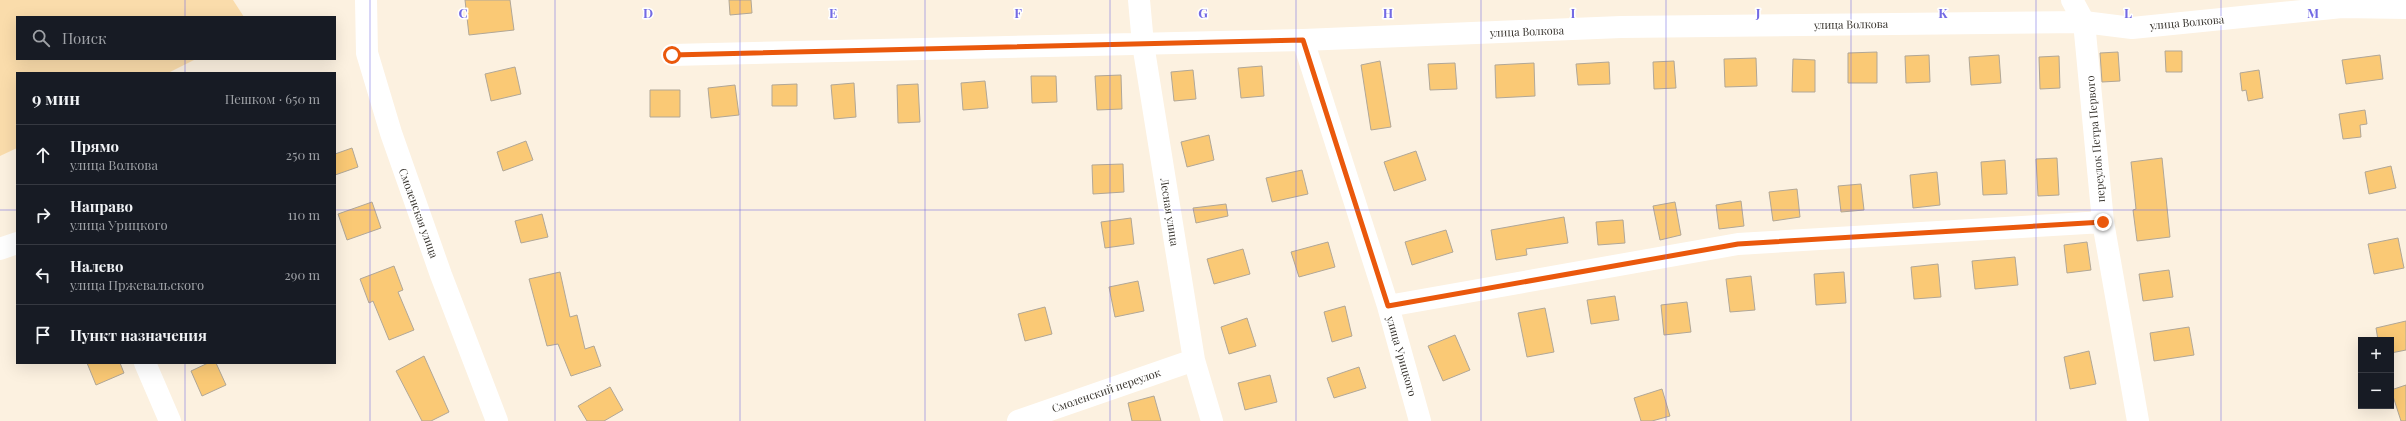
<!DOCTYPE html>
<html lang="ru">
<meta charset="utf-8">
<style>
body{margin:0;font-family:"Playfair Display",serif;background:#242831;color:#f1f3f6}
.controls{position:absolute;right:12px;bottom:12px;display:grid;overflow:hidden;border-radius:0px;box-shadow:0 4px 16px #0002}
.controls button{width:36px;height:36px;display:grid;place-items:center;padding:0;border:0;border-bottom:1px solid #363941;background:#171b24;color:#f1f3f6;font:20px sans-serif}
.stop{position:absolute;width:12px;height:12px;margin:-9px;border:3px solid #ea580c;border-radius:50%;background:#fff}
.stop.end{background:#ea580c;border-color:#fff;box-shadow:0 1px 4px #0008}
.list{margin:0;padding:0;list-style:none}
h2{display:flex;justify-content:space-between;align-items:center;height:52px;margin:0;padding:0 16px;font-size:17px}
h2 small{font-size:13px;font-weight:400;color:#9ea1a6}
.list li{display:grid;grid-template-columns:26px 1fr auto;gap:12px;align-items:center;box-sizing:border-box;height:60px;padding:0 16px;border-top:1px solid #363941}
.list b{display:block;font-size:15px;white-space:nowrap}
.list p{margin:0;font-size:13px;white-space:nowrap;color:#9ea1a6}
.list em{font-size:13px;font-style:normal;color:#9ea1a6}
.icon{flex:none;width:22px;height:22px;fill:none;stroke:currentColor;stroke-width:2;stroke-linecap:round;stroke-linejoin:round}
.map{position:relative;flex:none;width:2406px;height:421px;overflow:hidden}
.search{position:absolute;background:#171b24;box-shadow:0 4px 16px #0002;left:16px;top:16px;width:320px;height:44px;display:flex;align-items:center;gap:10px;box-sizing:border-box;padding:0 14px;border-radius:0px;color:#9ea1a6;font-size:15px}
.panel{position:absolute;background:#171b24;box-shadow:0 4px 16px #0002;left:16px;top:72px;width:320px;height:292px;border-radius:0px}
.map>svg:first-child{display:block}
</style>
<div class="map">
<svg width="2406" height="421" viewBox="0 0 2406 421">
<rect width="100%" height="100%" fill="#fcf1e0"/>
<path fill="#fadcab" d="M0 0H233L244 17H17V59H196L168 73H17V148L0 156Z"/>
<path fill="#fac975" stroke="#b1a797" d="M465 0H510L514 30 469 35Z
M729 0H751L752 13 730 15Z
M2165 51H2182V72H2166Z
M1877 52V83H1848V53Z
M2118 52 2120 81 2102 82 2100 53Z
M1929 55 1930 82 1906 83 1905 56Z
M1999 55 2001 83 1971 85 1969 57Z
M2380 55 2383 79 2346 84 2342 60Z
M2059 56 2060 88 2040 89 2039 57Z
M1756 58 1757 86 1725 87 1724 59Z
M1793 59 1815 60V92H1792Z
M1380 61 1391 127 1371 130 1361 65Z
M1674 61 1676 88 1654 89 1653 62Z
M1609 62 1610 84 1578 85 1576 64Z
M1455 63 1457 89 1430 90 1428 64Z
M1534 63 1535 96 1496 98 1495 65Z
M1262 66 1264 96 1241 98 1238 68Z
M515 67 521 94 491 101 485 74Z
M1193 70 1196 99 1174 101 1171 72Z
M2259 70 2263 98 2248 101 2246 90 2242 91 2240 73Z
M1121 75 1122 109 1097 110 1095 76Z
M1031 76H1056L1057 102 1032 103Z
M985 81 988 108 963 110 961 83Z
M854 83 856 117 834 119 831 85Z
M797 84V106H772V85Z
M918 84 920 122 898 123 897 85Z
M735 85 739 115 711 118 708 88Z
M650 90H680V117H650Z
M2365 110 2367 124 2360 125 2361 137 2343 139 2339 114Z
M1209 135 1214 160 1187 167 1181 142Z
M526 141 533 160 503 171 497 152Z
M352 148 358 167 335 175V154Z
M1416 151 1426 180 1394 191 1384 162Z
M2057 158 2059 195 2038 196 2036 159Z
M2162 158 2170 237 2137 241 2133 210 2136 209 2131 162Z
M2005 160 2007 194 1983 195 1981 162Z
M1123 164 1124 192 1093 194 1092 165Z
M2391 166 2396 188 2369 194 2365 172Z
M1302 170 1308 194 1272 202 1266 178Z
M1937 172 1940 205 1913 208 1910 175Z
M1861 184 1864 210 1841 212 1838 186Z
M1797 189 1800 217 1773 221 1769 192Z
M1741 201 1744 226 1719 229 1716 205Z
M372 202 381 228 347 240 338 214Z
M1675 202 1681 235 1660 240 1653 206Z
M1226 204 1228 216 1196 223 1193 208Z
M542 214 548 237 521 243 515 221Z
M1564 217 1568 243 1526 249 1527 255 1496 260 1491 230Z
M1131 218 1134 244 1105 248 1101 222Z
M1623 220 1625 243 1598 245 1596 222Z
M1446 230 1453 252 1412 265 1405 242Z
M2398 238 2404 268 2374 274 2368 244Z
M1328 242 1335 267 1299 277 1291 252Z
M2087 242 2091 270 2067 273 2064 245Z
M1243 249 1250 274 1214 284 1207 259Z
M2015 257 2018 285 1975 289 1972 261Z
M1938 264 1941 297 1914 299 1911 267Z
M394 266 403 290 398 292 414 330 389 340 373 301 369 303 360 279Z
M2169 270 2173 297 2143 301 2139 274Z
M560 272 570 317 577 315 585 349 594 346 601 366 571 376 558 344 547 346 529 279Z
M1844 272 1846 303 1816 305 1814 274Z
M1751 276 1755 310 1730 312 1726 279Z
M1138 281 1144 311 1115 317 1109 287Z
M1615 296 1619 320 1591 324 1587 300Z
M1687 302 1691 332 1664 335 1661 305Z
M1345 306 1352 336 1332 342 1324 312Z
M1045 307 1052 334 1025 341 1018 314Z
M1545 308 1554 352 1527 357 1518 313Z
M1247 318 1256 346 1229 354 1221 327Z
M2406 321V350L2391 353V340H2378L2376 328Z
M2189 327 2194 355 2154 361 2150 333Z
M1455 335 1470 370 1443 381 1428 346Z
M2089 351 2096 384 2070 389 2064 357Z
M424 356 449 412 431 421H422L396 371Z
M87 363H120L124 373 96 385Z
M208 363H216L226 385 202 396 191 371Z
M1359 367 1366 388 1334 398 1327 378Z
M1270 375 1277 402 1245 410 1238 383Z
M2406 385V421H2401L2391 390Z
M610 387 623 410 604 421H587L578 406Z
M1662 389 1670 416 1652 421H1641L1634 398Z
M1154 396 1161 421H1132L1128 403Z"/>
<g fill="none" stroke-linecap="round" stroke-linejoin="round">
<path stroke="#fff" stroke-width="22" d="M366 0 367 53 391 133 441 275 497 421
M1139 0 1143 44 1194 360 1212 421
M2072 0 2084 22 2103 222 2138 421
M1303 40 1388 306 1420 421
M672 55 1303 40 1621 27 2084 22 2132 28 2342 7 2406 8
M0 249 17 243
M1388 306 1738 244 2103 222
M145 363 170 421
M1018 421 1194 360"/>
</g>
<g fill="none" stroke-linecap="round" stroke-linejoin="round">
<path stroke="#ea580c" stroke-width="5" d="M672 55 1303 40 1388 306 1738 244 2103 222"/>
</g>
<path fill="none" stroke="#736ae4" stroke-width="1" stroke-opacity="0.55" d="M185 0V17M370 0V421M555 0V421M740 0V421M925 0V421M1110 0V421M1296 0V421M1481 0V421M1666 0V421M1851 0V421M2036 0V421M2221 0V421M185 59V73M0 210H17M335 210H2406M185 363V421"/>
<g text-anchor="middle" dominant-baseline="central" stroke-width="3" stroke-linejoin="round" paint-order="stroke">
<g font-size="11" fill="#38342e" stroke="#fff">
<text transform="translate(2187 22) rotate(-5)">улица Волкова</text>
<text transform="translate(1851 24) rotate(-1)">улица Волкова</text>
<text transform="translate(1527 31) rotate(-2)">улица Волкова</text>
<text transform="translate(2095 139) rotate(-95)">переулок Петра Первого</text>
<text transform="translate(1170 212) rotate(81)">Лесная улица</text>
<text transform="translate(419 213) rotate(70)">Смоленская улица</text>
<text transform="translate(1402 356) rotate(74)">улица Урицкого</text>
<text transform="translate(1106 390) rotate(-19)">Смоленский переулок</text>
</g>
</g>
<g font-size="13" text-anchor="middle" font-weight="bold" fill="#736ae4" stroke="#fff" stroke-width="3" stroke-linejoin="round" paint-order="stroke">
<text x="463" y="18">C</text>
<text x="648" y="18">D</text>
<text x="833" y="18">E</text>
<text x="1018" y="18">F</text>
<text x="1203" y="18">G</text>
<text x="1388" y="18">H</text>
<text x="1573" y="18">I</text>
<text x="1758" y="18">J</text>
<text x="1943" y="18">K</text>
<text x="2128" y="18">L</text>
<text x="2313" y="18">M</text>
</g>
</svg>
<div class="controls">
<button>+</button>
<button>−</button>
</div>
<div class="stop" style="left:672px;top:55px"></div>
<div class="stop end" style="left:2103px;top:222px"></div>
<div class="search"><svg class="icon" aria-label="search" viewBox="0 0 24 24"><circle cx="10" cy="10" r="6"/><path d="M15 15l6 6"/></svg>Поиск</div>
<section class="panel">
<h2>9 мин<small>Пешком · 650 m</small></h2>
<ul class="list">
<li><svg class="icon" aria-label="ahead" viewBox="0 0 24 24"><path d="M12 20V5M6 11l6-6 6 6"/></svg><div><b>Прямо</b><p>улица Волкова</p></div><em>250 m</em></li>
<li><svg class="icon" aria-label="right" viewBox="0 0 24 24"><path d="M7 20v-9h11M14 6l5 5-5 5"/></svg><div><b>Направо</b><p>улица Урицкого</p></div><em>110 m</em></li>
<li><svg class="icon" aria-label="left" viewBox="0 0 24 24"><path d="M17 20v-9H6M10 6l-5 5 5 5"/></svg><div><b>Налево</b><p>улица Пржевальского</p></div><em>290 m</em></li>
<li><svg class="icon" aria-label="arrive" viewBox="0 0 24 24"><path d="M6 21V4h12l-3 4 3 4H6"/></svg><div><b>Пункт назначения</b></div></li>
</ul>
</section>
</div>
